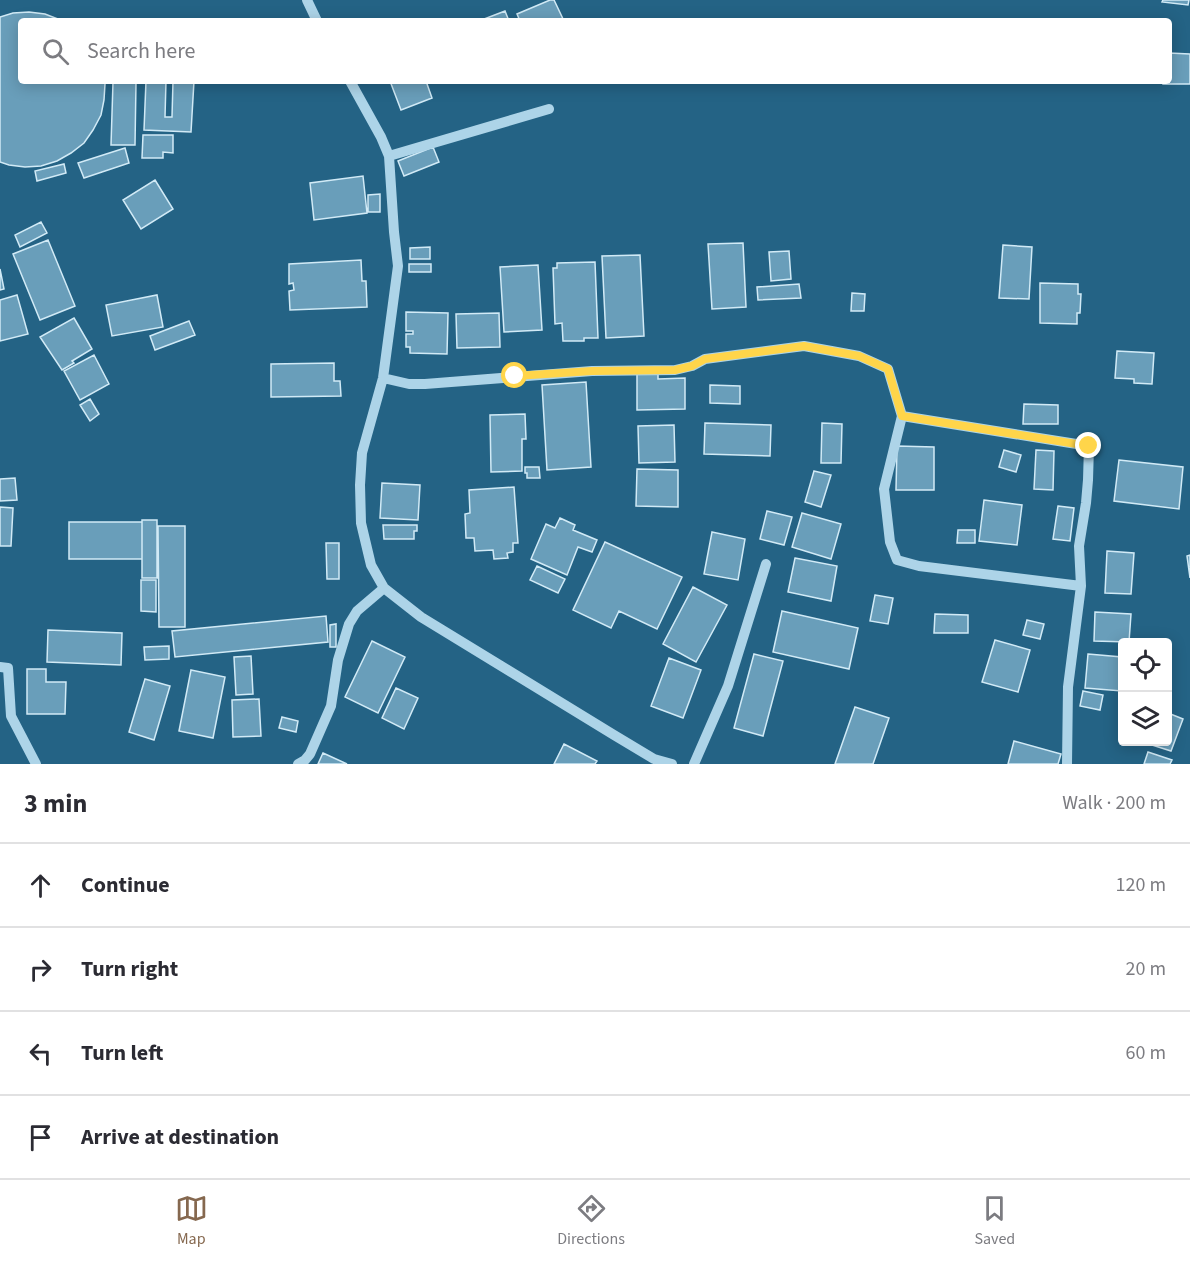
<!DOCTYPE html>
<meta charset="utf-8">
<style>
body{margin:0;font-family:"Source Sans 3",sans-serif;background:#f7f7f7;color:#2b2b33}
.controls{position:absolute;right:18px;bottom:18px;display:grid;overflow:hidden;border-radius:6px;box-shadow:0 3px 15px #0003}
.controls button{width:54px;height:54px;display:grid;place-items:center;padding:0;border:0;border-bottom:2px solid #e1e1e2;background:#fff;color:#2b2b33;font:30px sans-serif}
.stop{position:absolute;width:18px;height:18px;margin:-14px;border:4px solid #ffd54a;border-radius:50%;background:#fff}
.stop.end{background:#ffd54a;border-color:#fff;box-shadow:0 2px 6px #0008}
.list{margin:0;padding:0;list-style:none}
h2{display:flex;justify-content:space-between;align-items:center;height:78px;margin:0;padding:0 24px;font-size:26px}
h2 small{font-size:20px;font-weight:400;color:#7c7c81}
.list li{display:grid;grid-template-columns:39px 1fr auto;gap:18px;align-items:center;box-sizing:border-box;height:84px;padding:0 24px;border-top:2px solid #e1e1e2}
.list b{display:block;font-size:22px;white-space:nowrap}
.list em{font-size:20px;font-style:normal;color:#7c7c81}
.icon{flex:none;width:33px;height:33px;fill:none;stroke:currentColor;stroke-width:2;stroke-linecap:round;stroke-linejoin:round}
.map{position:relative;flex:none;width:1190px;height:764px;overflow:hidden}
.search{position:absolute;background:#fff;box-shadow:0 3px 15px #0003;left:18px;right:18px;top:18px;height:66px;display:flex;align-items:center;gap:15px;box-sizing:border-box;padding:0 21px;border-radius:6px;color:#7c7c81;font-size:22px}
.sheet{height:414px;background:#fff}
nav{display:flex;justify-content:space-around;align-items:center;box-sizing:border-box;height:84px;border-top:2px solid #e1e1e2;background:#fff;font-size:16px;color:#7c7c81}
nav a{display:grid;justify-items:center;gap:3px}
nav .on{color:#85684f}
.map>svg:first-child{display:block}
</style>
<div class="map">
<svg width="1190" height="764" viewBox="0 0 1190 764">
<rect width="100%" height="100%" fill="#246385"/>
<path fill="#699eba" stroke="#d1eaf6" stroke-width="1.5" d="M550 0H554L564 21H520L517 14Z
M1163 0H1189L1188 5 1162 2Z
M505 11 509 21H479Z
M29 12 45 14 63 21H21V81H104L105 84 104 100 101 115 93 130 84 143 71 153 57 161 41 166 25 167 9 165 0 162V17L13 13Z
M1169 53 1190 54V84H1163V81H1169Z
M146 81H166L165 117H172L173 81H194L191 132 144 130Z
M390 81H426L432 98 401 110Z
M113 82 136 83 135 145H111Z
M143 135H173V153L163 152V158H142Z
M433 147 439 162 404 176 398 161Z
M125 148 129 163 84 178 78 163Z
M64 164 66 173 37 181 35 171Z
M363 176 367 213 314 220 310 183Z
M155 180 173 209 141 229 123 200Z
M380 194V212H368V195Z
M41 222 47 233 20 247 15 235Z
M48 240 75 306 40 320 13 254Z
M743 243 746 307 712 309 708 244Z
M1003 245 1032 247 1029 299 999 298Z
M430 247V259H410V248Z
M789 251 791 279 771 281 769 252Z
M640 255 644 336 606 338 602 256Z
M361 260 362 281H366L367 307 290 310 289 291 294 290 293 283 289 284V264Z
M595 262 598 338H584V341H563L562 323 555 324 553 268H557V263Z
M409 264H431V272H409Z
M538 265 542 330 504 332 500 267Z
M0 269 4 289 0 290Z
M1040 283 1078 284V294H1081L1080 313H1077V324L1040 323Z
M799 284 801 298 758 300 757 287Z
M852 293 865 294 864 311H851Z
M17 295 28 334 0 341V300Z
M157 295 163 327 112 336 106 305Z
M406 312 448 313 447 354 410 353V347H406V334H413V331H406Z
M499 313 500 347 457 348 456 314Z
M74 318 92 349 72 361 74 363 62 370 40 337Z
M189 321 195 335 155 350 150 336Z
M1117 351 1154 353 1152 384 1134 383V379L1115 378Z
M94 355 109 384 80 400 64 371Z
M334 363V381H340L341 396 271 397V364Z
M637 374H658V379L685 378V409L637 410Z
M586 382 591 467 547 470 542 385Z
M710 385 740 386V404L710 403Z
M90 399 99 414 90 421 80 405Z
M1024 404 1058 405V424H1023Z
M525 414 526 439H522V471L491 472 490 415Z
M705 423 771 425 770 456 704 454Z
M822 423 842 424 841 463H821Z
M674 425 675 462 639 463 638 426Z
M897 446 934 447V490H896Z
M1004 450 1021 455 1016 472 999 467Z
M1036 450 1054 451 1053 490 1034 489Z
M1119 460 1183 467 1179 509 1114 501Z
M525 467H539L540 478H527V473H525Z
M637 469 678 470V507L636 506Z
M814 471 831 475 821 507 805 502Z
M15 478 17 500 0 501V479Z
M382 483 420 485 418 520 380 518Z
M514 487 518 543H513V552L507 553 508 558 494 559 493 550 475 551 474 538H466L465 514 470 513 469 490Z
M984 500 1022 505 1017 545 979 541Z
M1058 506 1074 508 1070 541 1053 539Z
M0 507 13 508 11 546H0Z
M767 511 792 517 784 545 760 539Z
M802 513 841 524 831 559 792 547Z
M560 518 575 525 573 530 597 540 592 552 578 547 567 575 531 559 546 524 555 528Z
M142 520H157V578H142Z
M69 522H142V559H69Z
M383 525H417V531H414V539H384Z
M158 526H185V627H159Z
M958 530H975V543H957Z
M712 532 745 539 738 580 704 574Z
M605 542 682 577 657 629 619 611 611 628 573 610Z
M326 543H339V579H327Z
M1107 551 1134 553 1131 594 1105 593Z
M1190 555V578L1187 556Z
M795 558 837 566 831 601 788 592Z
M537 566 565 579 558 593 530 580Z
M141 580H156V612L141 611Z
M693 587 727 605 696 662 663 644Z
M875 595 893 598 888 624 870 621Z
M782 611 858 628 849 669 773 652Z
M1095 612 1131 614 1129 642 1094 641Z
M935 614 968 615V633H934Z
M326 616 328 642 175 657 172 631Z
M1027 620 1044 624 1040 639 1023 635Z
M336 624V647H330V625Z
M48 630 122 633 121 665 47 662Z
M995 640 1030 650 1018 692 982 682Z
M372 641 405 657 378 713 345 697Z
M169 646V659L145 660 144 647Z
M754 654 783 661 763 736 734 728Z
M1088 654 1122 657V691L1085 688Z
M251 656 253 694 236 695 234 657Z
M669 658 701 670 683 718 651 706Z
M27 669H46V682H66L65 714H27Z
M191 670 225 677 213 738 179 731Z
M145 679 170 686 154 740 129 732Z
M396 688 418 698 404 729 382 718Z
M1083 691 1103 695 1100 710 1080 706Z
M259 699 261 736 233 737 232 700Z
M855 707 889 718 873 764H835Z
M1168 713 1183 719 1171 751 1152 745 1153 742H1168Z
M282 717 298 721 296 732 279 728Z
M1014 741 1061 754 1058 764H1008Z
M564 744 597 761 595 764H554Z
M1148 752 1172 760 1170 764H1144Z
M323 753 347 764H318Z"/>
<g fill="none" stroke-linecap="round" stroke-linejoin="round">
<path stroke="#add4e8" stroke-width="10" d="M307 0 317 21
M350 81 381 137 389 156 394 232 398 266 383 378 362 453 360 485 361 523 371 565 384 588 421 617 614 735 654 759 672 764
M389 156 549 109
M383 378 409 384H425L592 371 675 370 692 366 705 359 804 346 859 356 888 369 902 416 1089 446 1088 480 1086 503 1079 546 1081 586 1068 687 1067 764
M902 416 884 489 890 542 897 560 919 566 1081 586
M0 667 8 668 11 716 36 764
M298 764 305 760 310 754 331 706 338 660 349 624 357 611 384 588
M694 764 728 686 766 564"/>
</g>
<g fill="none" stroke-linecap="round" stroke-linejoin="round">
<path stroke="#ffd54a" stroke-width="8" d="M515 376 592 371 675 370 692 366 705 359 804 346 859 356 888 369 902 416 1089 446"/>
</g>
</svg>
<div class="controls">
<button><svg class="icon" aria-label="locate" viewBox="0 0 24 24"><circle cx="12" cy="12" r="6"/><path d="M12 2v4M12 18v4M2 12h4M18 12h4"/></svg></button>
<button><svg class="icon" aria-label="layers" viewBox="0 0 24 24"><path d="M12 4l9 5-9 5-9-5zM3 14l9 5 9-5"/></svg></button>
</div>
<div class="stop" style="left:515px;top:376px"></div>
<div class="stop end" style="left:1089px;top:446px"></div>
<div class="search"><svg class="icon" aria-label="search" viewBox="0 0 24 24"><circle cx="10" cy="10" r="6"/><path d="M15 15l6 6"/></svg>Search here</div>
</div>
<section class="sheet">
<h2>3 min<small>Walk · 200 m</small></h2>
<ul class="list">
<li><svg class="icon" aria-label="ahead" viewBox="0 0 24 24"><path d="M12 20V5M6 11l6-6 6 6"/></svg><div><b>Continue</b></div><em>120 m</em></li>
<li><svg class="icon" aria-label="right" viewBox="0 0 24 24"><path d="M7 20v-9h11M14 6l5 5-5 5"/></svg><div><b>Turn right</b></div><em>20 m</em></li>
<li><svg class="icon" aria-label="left" viewBox="0 0 24 24"><path d="M17 20v-9H6M10 6l-5 5 5 5"/></svg><div><b>Turn left</b></div><em>60 m</em></li>
<li><svg class="icon" aria-label="arrive" viewBox="0 0 24 24"><path d="M6 21V4h12l-3 4 3 4H6"/></svg><div><b>Arrive at destination</b></div></li>
</ul>
</section>
<nav>
<a class="on"><svg class="icon" aria-label="map" viewBox="0 0 24 24"><path d="M3 6l6-2 6 2 6-2v14l-6 2-6-2-6 2zM9 4v14M15 6v14"/></svg>Map</a>
<a><svg class="icon" aria-label="directions" viewBox="0 0 24 24"><path d="M12 3l9 9-9 9-9-9zM9 14v-3h6M13 9l2 2-2 2"/></svg>Directions</a>
<a><svg class="icon" aria-label="saved" viewBox="0 0 24 24"><path d="M7 4h10v16l-5-4-5 4z"/></svg>Saved</a>
</nav>
